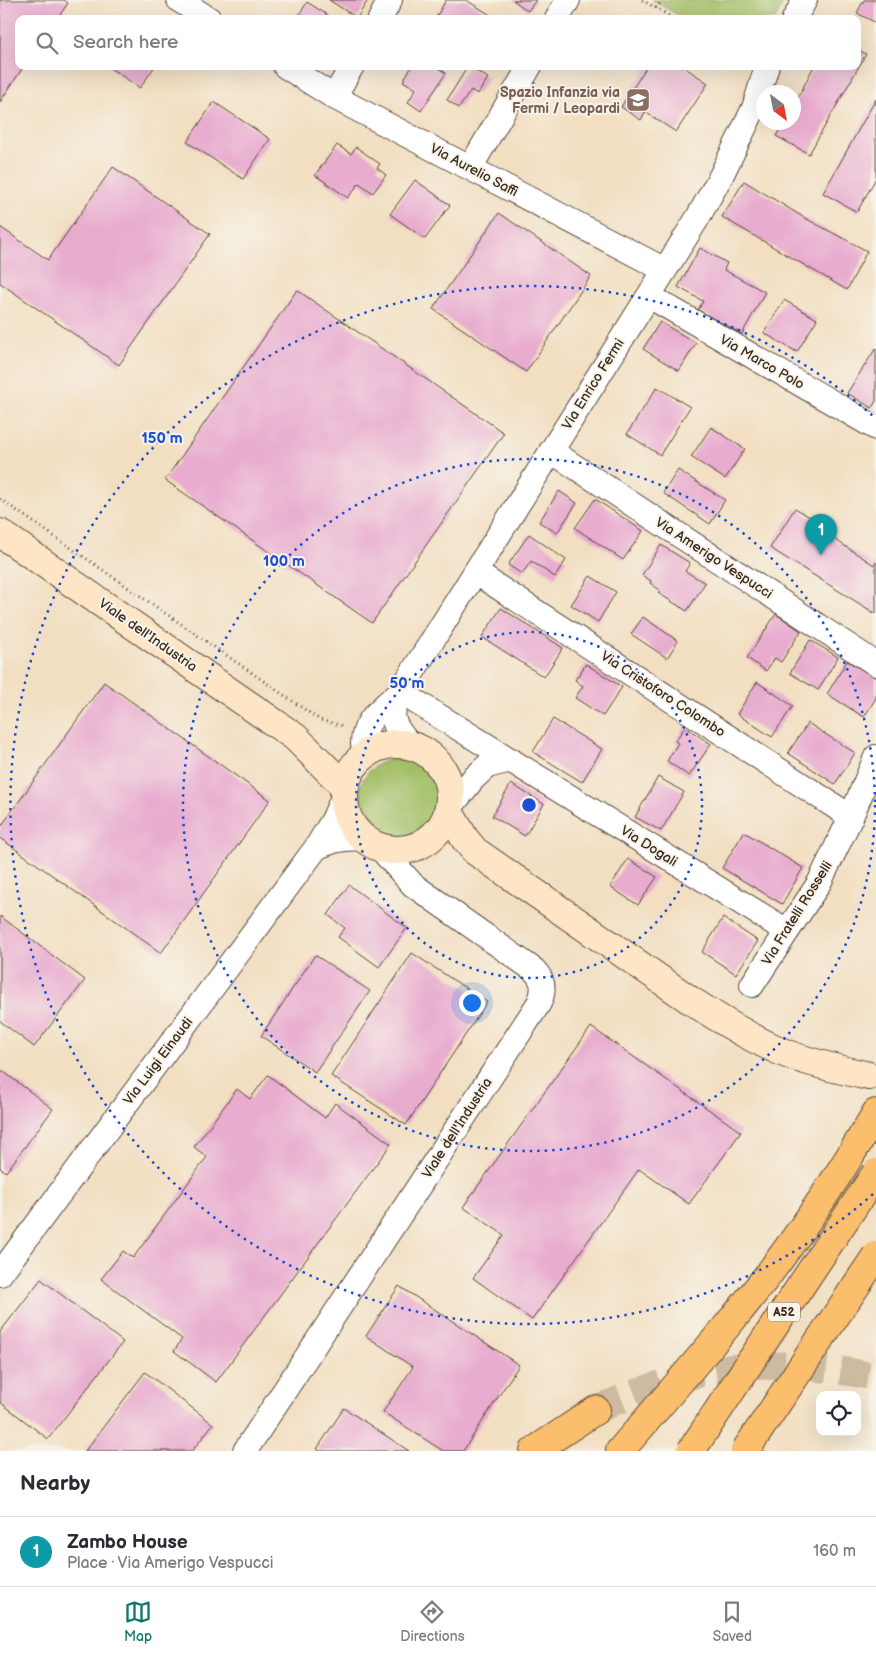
<!DOCTYPE html>
<meta charset="utf-8">
<style>
body{margin:0;font-family:"Balsamiq Sans",sans-serif;background:#f7f7f7;color:#2b2b33}
.controls{position:absolute;right:15px;bottom:15px;display:grid;overflow:hidden;border-radius:10px;box-shadow:0 5px 20px #0002}
.controls button{width:45px;height:45px;display:grid;place-items:center;padding:0;border:0;border-bottom:1px solid #e1e1e2;background:#fff;color:#2b2b33;font:25px sans-serif}
.compass{position:absolute;left:756px;top:85px;width:45px;height:45px;border-radius:50%;background:#fff;box-shadow:0 5px 20px #0002;rotate:148deg}
.you{position:absolute;left:471px;top:1002px;width:18px;height:18px;margin:-12px;border:4px solid #fff;border-radius:50%;background:#1a73e8;box-shadow:0 0 0 8px #1a73e833}
.badge{display:grid;place-items:center;width:32px;height:32px;border-radius:50%;background:#0f766e;color:#fff;font-size:16px;font-weight:700}
.pin{position:absolute;translate:-50% -41px;filter:drop-shadow(0 1px 2px #0008)}
.pin::after{content:'';position:absolute;top:26px;width:18px;height:15px;background:inherit;clip-path:polygon(0 0,100% 0,50% 100%)}
.list{margin:0;padding:0;list-style:none}
h2{display:flex;justify-content:space-between;align-items:center;height:65px;margin:0;padding:0 20px;font-size:21px}
h2 small{font-size:16px;font-weight:400;color:#7c7c81}
.list li{display:grid;grid-template-columns:32px 1fr auto;gap:15px;align-items:center;box-sizing:border-box;height:70px;padding:0 20px;border-top:1px solid #e1e1e2}
.list b{display:block;font-size:19px;white-space:nowrap}
.list p{margin:0;font-size:16px;white-space:nowrap;color:#7c7c81}
.list em{font-size:16px;font-style:normal;color:#7c7c81}
.icon{flex:none;width:28px;height:28px;fill:none;stroke:currentColor;stroke-width:2;stroke-linecap:round;stroke-linejoin:round}
.map{position:relative;flex:none;width:876px;height:1451px;overflow:hidden}
.search{position:absolute;background:#fff;box-shadow:0 5px 20px #0002;left:15px;right:15px;top:15px;height:55px;display:flex;align-items:center;gap:12px;box-sizing:border-box;padding:0 18px;border-radius:10px;color:#7c7c81;font-size:19px}
.sheet{height:135px;background:#fff}
nav{display:flex;justify-content:space-around;align-items:center;box-sizing:border-box;height:70px;border-top:1px solid #e1e1e2;background:#fff;font-size:14px;color:#7c7c81}
nav a{display:grid;justify-items:center;gap:2px}
nav .on{color:#0f766e}
.map>svg:first-child{display:block}
</style>
<div class="map">
<svg width="876" height="1451" viewBox="0 0 876 1451">
<rect width="100%" height="100%" fill="#f7f3e8"/>
<filter id="ink" filterUnits="userSpaceOnUse"><feTurbulence type="fractalNoise" baseFrequency=".02" numOctaves="2"/><feDisplacementMap in="SourceGraphic" scale="10" xChannelSelector="R" yChannelSelector="G"/><feConvolveMatrix kernelMatrix="1 2 1 2 8 2 1 2 1" color-interpolation-filters="sRGB"/></filter>
<filter id="wash" filterUnits="userSpaceOnUse"><feTurbulence type="fractalNoise" baseFrequency=".0096" numOctaves="4" result="noise"/><feDisplacementMap in="SourceGraphic" scale="20" xChannelSelector="R" yChannelSelector="G"/><feGaussianBlur stdDeviation="1.12" result="paint"/><feColorMatrix in="noise" values="0 0 0 0 0 0 0 0 0 0 0 0 0 0 0 0 0 1.4 0 .05"/><feComposite in="paint" operator="in"/></filter>
<g filter="url(#wash)">
<rect width="100%" height="100%" fill="#f2dfc2"/>
<path fill="#a2bf66" stroke="#6e7442" d="M652 0H785L775 19H685Z
M358 799a40 40 0 1 1 80 0a40 40 0 1 1-80 0Z"/>
<g id="blocks">
<path fill="#e8accf" d="M0 0H64L68 3 57 19H19V66H24L0 102Z
M329 0H368L357 18Z
M446 0H466L497 19H435Z
M513 0H536L528 11Z
M864 0H876V23L857 13Z
M307 2 334 19H297Z
M857 49 866 54 809 154 776 136 784 122H794V105L814 66H857Z
M107 66H155L140 88Z
M412 66H435L446 73 421 111 408 102 416 89 403 81Z
M468 66 488 78 478 94 471 90 459 108 447 100Z
M647 66H682L708 83 676 132 645 112 641 120 621 107Z
M876 99V178L857 212 823 193Z
M214 102 270 139 243 179 187 142Z
M337 145 351 154 356 147 380 164 377 168 386 175 373 193 359 183 348 198 315 175Z
M113 167 210 234 119 365 0 283V227L48 260Z
M415 180 450 205 425 239 390 214Z
M744 181 803 217 867 251 847 290 722 217Z
M499 213 591 276 526 372 433 309Z
M700 248 727 263 724 270 765 292 742 334 698 310 703 301 678 287Z
M297 290 504 433 372 623 165 480Z
M784 300 817 319 797 352 764 333Z
M660 322 696 343 679 371 643 349Z
M876 348V401L872 408 847 393Z
M657 387 690 407 660 455 627 434Z
M711 427 745 449 725 479 691 457Z
M678 470 725 500 710 524 663 493Z
M559 491 577 503 557 533 539 522Z
M595 499 643 531 623 560 575 528Z
M795 508 831 530 828 535 874 565 876 562V614L770 548Z
M529 534 566 560 555 577 531 561 522 574 508 565Z
M661 545 690 563 685 571 705 583 687 611 658 593 660 590 650 583 651 581 642 575Z
M590 576 616 592 598 622 571 605Z
M501 608 563 648 544 677 482 637Z
M776 614 801 631 781 662 775 658 766 671 747 658Z
M643 617 678 641 667 658 631 634Z
M810 640 838 657 818 690 790 673Z
M847 661 876 678V698L864 717 827 694Z
M586 664 622 687 603 716 575 698 583 686 575 680Z
M104 682 270 800 161 953 0 838V828Z
M757 682 793 706 772 737 737 714Z
M553 719 602 749 582 782 533 752Z
M808 723 855 753 835 784 788 753Z
M685 727 711 744 689 776 667 761 678 743 675 741Z
M658 777 684 792 661 831 635 817Z
M511 784 544 804 525 836 492 816Z
M744 832 803 868 782 904 722 868Z
M628 859 657 877 638 905 610 887Z
M349 885 407 928 379 967 338 937 345 928 328 915Z
M0 916 85 980 34 1047 0 1021Z
M723 918 758 941 736 974 702 952Z
M412 953 487 1002 406 1125 331 1076Z
M315 955 370 991 315 1072 261 1036Z
M591 1027 741 1132 689 1204 639 1169 532 1320 473 1278 504 1235 463 1207Z
M0 1069 53 1109 6 1172 0 1168Z
M268 1075 325 1118 335 1103 391 1144 216 1382 174 1351 182 1339 101 1279 123 1251 133 1258 207 1157 194 1147 237 1089 250 1099Z
M41 1279 123 1342 48 1439 0 1402V1332Z
M399 1286 519 1365 463 1451H443L383 1412 413 1367 366 1336Z
M145 1372 213 1424 192 1451H85Z
M344 1408 409 1451H320L317 1449Z"/>
</g>
</g>
<g filter="url(#ink)">
<use href="#blocks" fill-opacity="0" stroke="#564537" stroke-width="1"/>
<g fill="none" stroke-linecap="round" stroke-linejoin="round">
<path stroke="#cdbba1" stroke-width="28" stroke-dasharray="28 14" stroke-linecap="butt" d="M596 1410C694 1364 770 1355 876 1377"/>
<defs>
<path id="street" d="M179 0 209 19
M380 19 390 0
M557 19 568 0
M794 19 805 0
M285 66 334 97 665 270
M334 97 352 66
M470 168 530 66
M649 296 876 428
M551 451 876 664
M475 572 851 817
M400 692 787 931
M412 747C394 727 387 718 400 692L697 219 721 176 754 108 767 66
M365 756C356 726 379 710 400 692
M448 810 473 779 487 766 511 760
M316 848C333 840 346 837 365 839
M752 985 819 883 851 817 876 757
M0 1274 316 848 333 820 344 795
M245 1451 539 1003C545 990 544 980 534 970L413 885 379 847"/>
<path id="secondary" d="M0 533 295 737 345 787
M344 797a53 53 0 1 1 106 0a53 53 0 1 1-106 0Z
M448 810 465 839 475 851 690 1000C721 1020 753 1040 787 1054 814 1064 841 1070 869 1076"/>
<path id="highway" d="M534 1451 596 1410
M620 1451C655 1410 691 1369 726 1327 782 1261 832 1188 876 1113"/>
</defs>
<use href="#street" stroke="#564537" stroke-width="26"/>
<use href="#secondary" stroke="#564537" stroke-width="30"/>
<use href="#highway" stroke="#564537" stroke-width="30"/>
<path stroke="#564537" stroke-width="3" stroke-dasharray="1 4" stroke-linecap="butt" d="M642 0 675 19
M656 8 663 0
M0 499 320 720 343 726"/>
<use href="#street" stroke="#fff" stroke-width="24"/>
<use href="#secondary" stroke="#fde5c5" stroke-width="28"/>
<use href="#highway" stroke="#fabe6d" stroke-width="28"/>
<defs>
<path id="highway-bridge" d="M691 1451 876 1173
M745 1451 876 1256"/>
</defs>
<use href="#highway-bridge" stroke="#564537" stroke-width="30" stroke-linecap="butt"/>
<use href="#highway-bridge" stroke="#fabe6d" stroke-width="28"/>
</g>
</g>
<g fill="none" stroke="#1d4ed8" stroke-width="2.5" stroke-dasharray="2.5 5">
<circle cx="529" cy="805" r="173"/>
<circle cx="529" cy="805" r="346"/>
<path d="M873 1194A519 519 0 1 1 873 416"/>
</g>
<defs>
<symbol id="school-square" viewBox="-11 -11 22 22"><rect x="-9" y="-9" width="18" height="18" rx="4" fill="#8d6e63" stroke="#f7f3e8"/><path d="M0-5L7-2L0 1L-7-2ZM-4 1L0 2.5L4 1V4Q0 6-4 4Z" fill="#fff"/></symbol>
</defs>
<g fill-rule="evenodd">
<use href="#school-square" x="624" y="86" width="28" height="28"/>
</g>
<g text-anchor="middle" dominant-baseline="central" stroke-width="4" stroke-linejoin="round" paint-order="stroke">
<rect fill="#f7f3e8" stroke="#73665b" stroke-width="1" x="768" y="1302.5" width="32" height="19" rx="4"/>
<g font-size="12" font-weight="bold" fill="#3b2a1e">
<text x="784" y="1312">A52</text>
</g>
<g font-size="14" font-weight="bold" fill="#785e54" stroke="#f7f3e8" text-anchor="end">
<text x="620" y="92">Spazio Infanzia via<tspan x="620" dy="16">Fermi / Leopardi</tspan></text>
</g>
<g font-size="14" fill="#3b2a1e" stroke="#f7f3e8">
<text transform="translate(474 170) rotate(28)">Via Aurelio Saffi</text>
<text transform="translate(762 362) rotate(30)">Via Marco Polo</text>
<text transform="translate(593 384) rotate(-58)">Via Enrico Fermi</text>
<text transform="translate(714 558) rotate(33)">Via Amerigo Vespucci</text>
<text transform="translate(148 635) rotate(35)">Viale dell'Industria</text>
<text transform="translate(663 694) rotate(33)">Via Cristoforo Colombo</text>
<text transform="translate(649 846) rotate(32)">Via Dogali</text>
<text transform="translate(797 913) rotate(-58)">Via Fratelli Rosselli</text>
<text transform="translate(158 1061) rotate(-53)">Via Luigi Einaudi</text>
<text transform="translate(457 1128) rotate(-57)">Viale dell'Industria</text>
</g>
</g>
<circle cx="529" cy="805" r="8" fill="#1d4ed8" stroke="#f7f3e8" stroke-width="2.5"/>
<g font-size="15" text-anchor="middle" font-weight="bold" fill="#1d4ed8" stroke="#f7f3e8" stroke-width="4" stroke-linejoin="round" paint-order="stroke">
<text x="162" y="443">150 m</text>
<text x="284" y="566">100 m</text>
<text x="407" y="688">50 m</text>
</g>
</svg>
<div class="controls">
<button><svg class="icon" aria-label="locate" viewBox="0 0 24 24"><circle cx="12" cy="12" r="6"/><path d="M12 2v4M12 18v4M2 12h4M18 12h4"/></svg></button>
</div>
<svg class="compass" viewBox="-18 -18 36 36"><path d="M0-13l5 13h-10z" fill="#e53935"/><path d="M0 13l5-13h-10z" fill="#7c7c81"/></svg>
<div class="you"></div>
<div class="pin badge" style="left:821px;top:555px;background:#0f9aa8">1</div>
<div class="search"><svg class="icon" aria-label="search" viewBox="0 0 24 24"><circle cx="10" cy="10" r="6"/><path d="M15 15l6 6"/></svg>Search here</div>
</div>
<section class="sheet">
<h2>Nearby<small></small></h2>
<ul class="list">
<li><span class="badge" style="background:#0f9aa8">1</span><div><b>Zambo House</b><p>Place · Via Amerigo Vespucci</p></div><em>160 m</em></li>
</ul>
</section>
<nav>
<a class="on"><svg class="icon" aria-label="map" viewBox="0 0 24 24"><path d="M3 6l6-2 6 2 6-2v14l-6 2-6-2-6 2zM9 4v14M15 6v14"/></svg>Map</a>
<a><svg class="icon" aria-label="directions" viewBox="0 0 24 24"><path d="M12 3l9 9-9 9-9-9zM9 14v-3h6M13 9l2 2-2 2"/></svg>Directions</a>
<a><svg class="icon" aria-label="saved" viewBox="0 0 24 24"><path d="M7 4h10v16l-5-4-5 4z"/></svg>Saved</a>
</nav>
